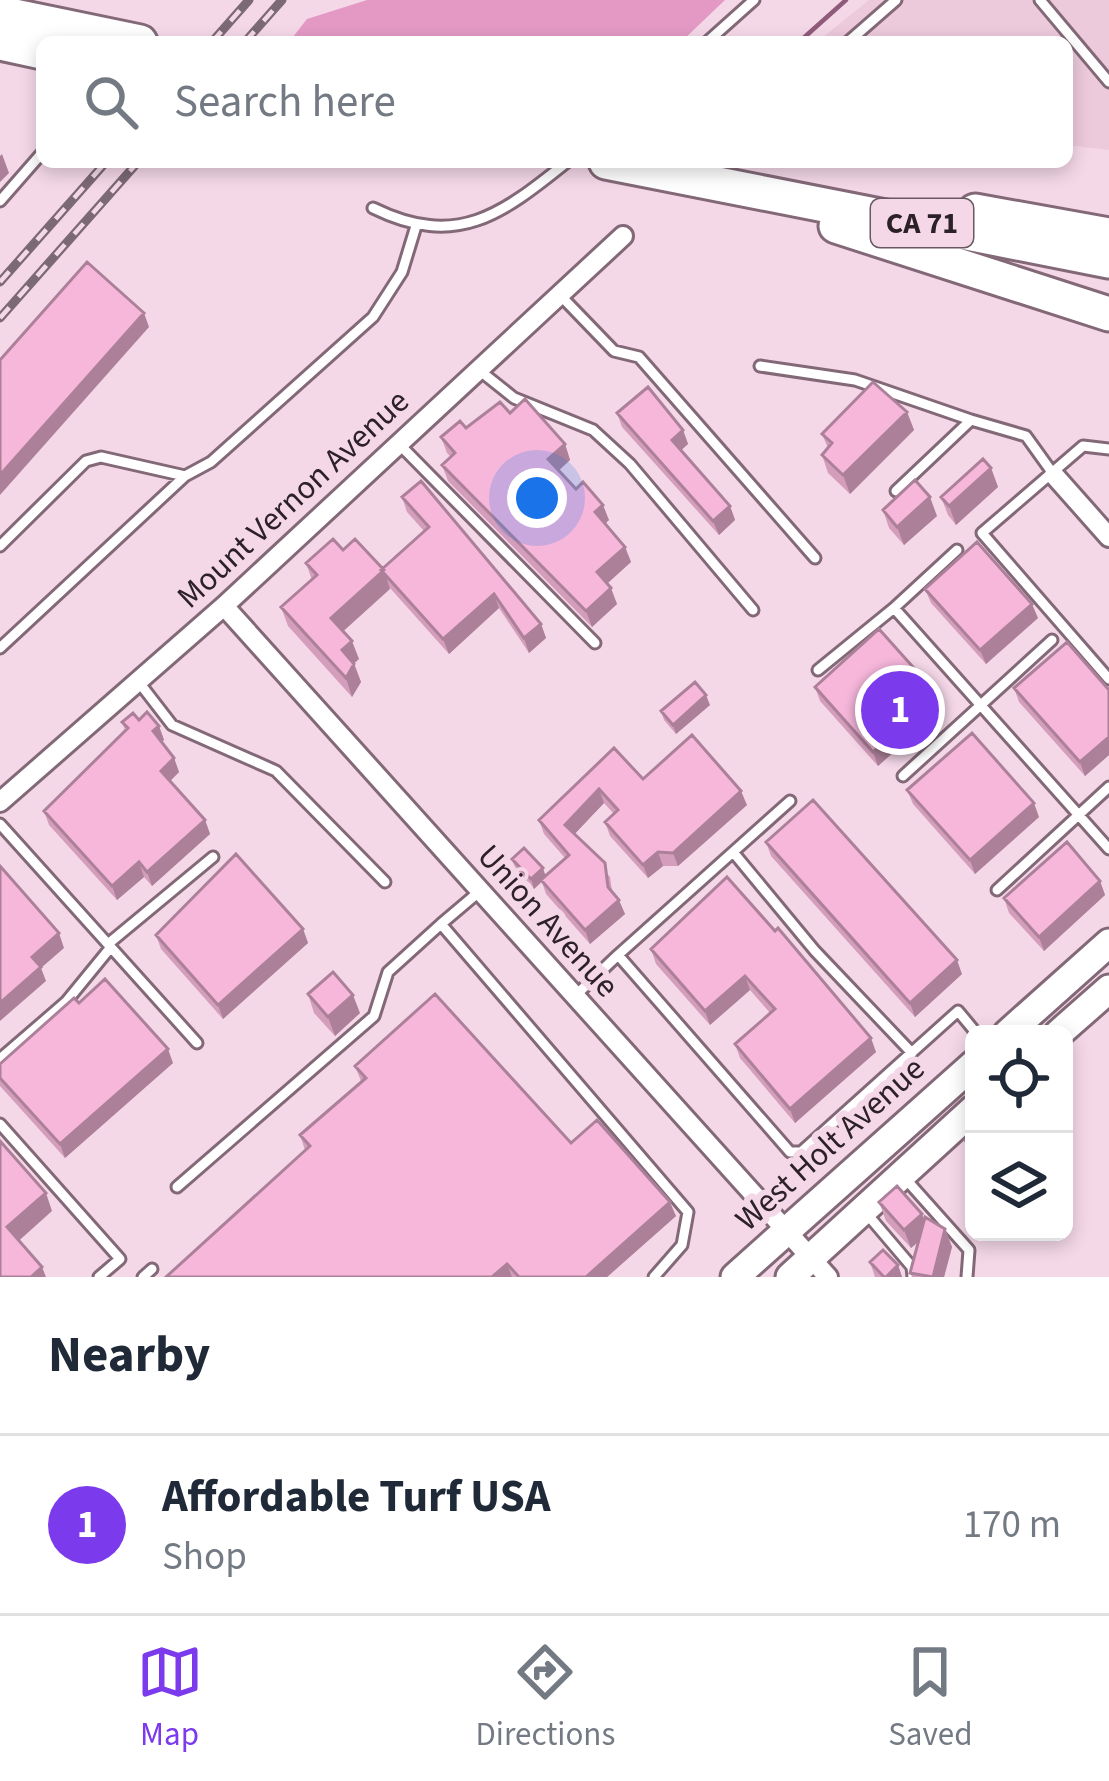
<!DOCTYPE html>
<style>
body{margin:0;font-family:"Source Sans 3",sans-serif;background:#f6f6f7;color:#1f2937}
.controls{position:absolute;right:36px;bottom:36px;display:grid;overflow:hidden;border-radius:18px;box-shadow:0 6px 18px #0003}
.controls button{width:108px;height:108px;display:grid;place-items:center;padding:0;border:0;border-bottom:3px solid #e0e1e3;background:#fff;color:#1f2937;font:60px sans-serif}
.you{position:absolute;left:537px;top:498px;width:42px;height:42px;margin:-30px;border:9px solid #fff;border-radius:50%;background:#1a73e8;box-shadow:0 0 0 18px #1a73e833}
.badge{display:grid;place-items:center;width:78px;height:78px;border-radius:50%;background:#7c3aed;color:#fff;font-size:39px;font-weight:700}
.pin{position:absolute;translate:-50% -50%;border:6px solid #fff;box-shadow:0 3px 12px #0006}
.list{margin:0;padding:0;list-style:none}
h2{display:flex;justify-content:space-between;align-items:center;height:156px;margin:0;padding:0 48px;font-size:51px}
h2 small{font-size:39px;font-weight:400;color:#747a83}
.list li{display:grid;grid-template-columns:78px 1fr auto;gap:36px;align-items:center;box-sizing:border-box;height:180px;padding:0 48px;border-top:3px solid #e0e1e3}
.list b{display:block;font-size:45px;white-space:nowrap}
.list p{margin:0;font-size:39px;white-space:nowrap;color:#747a83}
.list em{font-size:39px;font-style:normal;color:#747a83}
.icon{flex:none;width:66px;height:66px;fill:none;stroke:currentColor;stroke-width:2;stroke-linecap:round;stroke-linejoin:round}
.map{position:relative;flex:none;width:1109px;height:1277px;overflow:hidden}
.search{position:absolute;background:#fff;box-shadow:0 6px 18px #0003;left:36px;right:36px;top:36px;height:132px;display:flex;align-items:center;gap:30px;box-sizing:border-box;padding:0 42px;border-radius:18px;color:#747a83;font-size:45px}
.sheet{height:336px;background:#fff}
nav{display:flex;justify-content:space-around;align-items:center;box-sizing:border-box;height:168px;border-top:3px solid #e0e1e3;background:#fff;font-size:33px;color:#747a83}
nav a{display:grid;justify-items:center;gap:6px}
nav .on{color:#7c3aed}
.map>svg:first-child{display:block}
</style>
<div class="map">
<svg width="1109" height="1277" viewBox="0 0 1109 1277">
<rect width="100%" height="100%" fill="#f5d8e8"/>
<path fill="#ecc9db" d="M869 0H1109V150L1067 145V42H817Z"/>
<path fill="#e399c4" d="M367 0H725L681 42H289L307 19Z"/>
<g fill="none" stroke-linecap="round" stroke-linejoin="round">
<path stroke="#905a7a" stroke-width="4.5" d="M799 42 846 0"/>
<defs>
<path id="lane" d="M1040 0 1109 82
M707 42 754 0
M848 42 896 0
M0 201 42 153
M373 208C457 249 501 215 567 162
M560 295 614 351 639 357 815 558
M760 366 855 380 971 420
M479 370 514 398 593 430 630 464 753 610
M399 444 595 643
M1109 449 1083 446 982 533 1109 679
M896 491 971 420 1026 436 1054 475
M0 546 86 461 101 457 185 476
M894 608 957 550
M0 648 185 476 211 462 373 317 402 272 416 226
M818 670 894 608 1109 849
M138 681 172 725 276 771 385 882
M903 776 1052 640
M0 824 197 1043
M733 852 815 951 912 1053
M997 890 1109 787
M441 924 480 891
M108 944 213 857
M618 955 790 801
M576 995 618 955 790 1152H801L958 1011 977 1034
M0 1059 66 1002 111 947
M0 1124 120 1259 99 1277
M903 1176 969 1250 967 1277
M177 1187 374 1016 388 972 441 924 688 1212 682 1245 654 1277
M867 1214 912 1267 913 1277
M143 1277 152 1269"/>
<path id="street" d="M1054 475 1109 537
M224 606 828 1277
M0 802 224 606 623 236"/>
<path id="primary" d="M1007 1034 1109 943
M1058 1034 1109 989
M735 1277 974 1064
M790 1277 974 1109"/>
<path id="highway" d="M0 13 140 42
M0 43 42 52
M606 162 1109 261
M975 211 1109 235
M836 226 1109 314"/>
</defs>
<use href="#lane" stroke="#836978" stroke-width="15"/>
<use href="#street" stroke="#836978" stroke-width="24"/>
<use href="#primary" stroke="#836978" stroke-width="33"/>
<use href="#highway" stroke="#836978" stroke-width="39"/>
<use href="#lane" stroke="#fff" stroke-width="9"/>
<use href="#street" stroke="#fff" stroke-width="18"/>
<use href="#primary" stroke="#fff" stroke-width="27"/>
<use href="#highway" stroke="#fff" stroke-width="33"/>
<defs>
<path id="rail" d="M212 42 249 0
M245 42 282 0
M0 282 106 162
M0 318 138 162"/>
</defs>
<use href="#rail" stroke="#7b6973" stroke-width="9"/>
<use href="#rail" stroke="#f5d8e8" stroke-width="4.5" stroke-dasharray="14" stroke-linecap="butt"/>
</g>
<path fill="#d49dbc" d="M907 412 914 430 850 494 828 473 822 455 828 448 822 434Z
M510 413 565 444 570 460 559 470 576 489 609 520 605 524 625 547 631 562 607 584 617 604 592 627 448 481 442 465 451 457 447 453 441 437Z
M617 413 683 430 688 444 681 450 730 506 735 520 719 535 622 427Z
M991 468 998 487 956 525 948 515 941 497Z
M402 497 541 624 546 638 529 653 499 608 449 654 390 588 343 631 359 659 354 663 361 682 352 697 288 626 281 607 312 580 306 563 343 550 382 569 424 531 407 512Z
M883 510 937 516 904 545 889 528Z
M925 589 1038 618 986 664 931 603Z
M815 687 942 709 878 766 820 701Z
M1014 688 1109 690V755L1085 776 1019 702Z
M710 705 676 734 664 720 661 711Z
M139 720 159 726 164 740 161 742 174 758 179 772 170 781 205 820 210 834 152 886 144 877 117 900 49 825 44 811 125 730 122 722Z
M614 748 643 779 747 805 678 866H663L648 878 610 836 605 822 614 814 604 803 574 834 610 877 612 891 625 914 590 944 546 894 542 882 534 889 515 868 512 859 545 876 565 858 544 834 539 820Z
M907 790 1039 817 975 874 913 804Z
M766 842 962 974 915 1017 771 856Z
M1100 881 1105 895 1044 951 1009 913 1004 898Z
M303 929 308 943 223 1019 161 949 156 935Z
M775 931 876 1052 795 1123 740 1058 735 1044 770 1013 750 990 710 1025 656 964 651 949Z
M308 994 360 1013 335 1036 314 1013Z
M173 1063 65 1158 0 1086V1064Z
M355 1066 571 1143 676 1216 607 1277H166L305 1150 300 1135 361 1081Z
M974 1132V1162L965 1140Z
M879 1202 922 1214 924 1220 945 1229 952 1247 944 1277H912L910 1273 918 1242 911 1248 886 1221Z
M870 1262 898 1265 902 1277H875Z"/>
<path fill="#ac8099" d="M2 154 9 173 0 182V156Z
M144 313 149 327 0 495V475Z
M907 412 914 430 850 494 843 475Z
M683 430 688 444 677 454 672 440Z
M565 444 570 460 554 475 548 459Z
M991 468 998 487 956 525 949 506Z
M930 497 937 516 904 545 897 527Z
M603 505 609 520 600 528 595 512Z
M730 506 735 520 719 535 713 521Z
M625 547 631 562 602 588 597 572Z
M384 570 390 589 338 636 331 618Z
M611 588 617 604 592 627 586 611Z
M494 594 499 608 449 654 443 639Z
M1032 604 1038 618 986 664 980 650Z
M541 624 546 638 529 653 524 638Z
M352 641 359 659 349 668 342 650Z
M354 664 361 682 352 697 346 678Z
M937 694 942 709 878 766 873 752Z
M706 695 710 705 676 734 673 725Z
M159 726 164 740 158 745 153 731Z
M1109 737V755L1085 776 1080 762Z
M174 758 179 772 166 785 161 771Z
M599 789 604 803 570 839 565 825Z
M741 791 747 805 678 866 673 853Z
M1034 803 1039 817 975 874 970 860Z
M205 820 210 834 152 886 147 872Z
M658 852 663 866 648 878 643 865Z
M139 862 144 877 117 900 112 886Z
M543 868 546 877 534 889 531 879Z
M1100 881 1105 895 1044 951 1039 937Z
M619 900 625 914 590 944 585 930Z
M303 929 308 943 223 1019 218 1005Z
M59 933 64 948 41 968 46 981 0 1021V1003L32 957Z
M957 960 962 974 915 1017 910 1003Z
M745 976 750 990 710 1025 705 1011Z
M353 995 360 1013 335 1036 328 1017Z
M871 1038 876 1052 795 1123 790 1109Z
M168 1049 173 1063 65 1158 60 1144Z
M46 1193 52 1211 13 1246 7 1227Z
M670 1202 676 1216 607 1277H586Z
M922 1214 929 1233 911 1248 904 1230Z
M945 1229 952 1247 944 1277H933Z
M507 1264 512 1277H492Z
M898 1265 902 1277H886Z
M42 1267 46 1277H31Z"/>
<path fill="#f6b7db" stroke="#ac8099" stroke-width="3" d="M87 262 144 313 0 475V360Z
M873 382 907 412 843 475 822 455 832 443 822 434Z
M648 387 683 430 672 440 730 506 713 521 617 413Z
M525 399 565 444 548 459 576 489 583 482 603 505 595 512 625 547 597 572 611 588 586 611 442 465 455 453 441 437 460 421 466 428 500 402 510 413Z
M983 459 991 468 949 506 941 497Z
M915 480 930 497 897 527 883 510Z
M421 481 541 624 524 638 494 594 443 639 381 570 429 527 402 497Z
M333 539 343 550 355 539 384 570 331 618 352 641 342 650 354 664 346 678 281 607 317 575 306 563Z
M977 542 1032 604 980 650 925 589Z
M879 629 937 694 873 752 815 687Z
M1067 642 1109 690V737L1080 762 1014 688Z
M695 682 706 695 673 725 661 711Z
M147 712 159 726 153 731 174 758 161 771 205 820 147 872 139 862 112 886 44 811 128 728 122 722 133 713 139 720Z
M972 733 1034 803 970 860 907 790Z
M692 735 741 791 673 853 658 852 643 865 605 822 618 810 599 789 565 825 605 863 608 887 619 900 585 930 541 880 569 855 539 820 614 748 643 779Z
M813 800 957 960 910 1003 766 842Z
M1067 842 1100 881 1039 937 1004 898Z
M524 848 543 868 531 879 512 859Z
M236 854 303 929 218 1005 156 935Z
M0 866 59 933 32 957 41 967 0 1003Z
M727 877 775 931 778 928 871 1038 790 1109 735 1044 775 1009 745 976 705 1011 651 949Z
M333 972 353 995 328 1017 308 994Z
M105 979 168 1049 60 1144 0 1078V1064L74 998 79 1003Z
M435 994 571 1143 597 1120 670 1202 586 1277H519L507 1264 492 1277H166L310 1146 300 1135 366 1078 355 1066Z
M974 1132V1150L965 1140Z
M0 1141 46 1193 7 1227 42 1267 31 1277H0Z
M897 1186 922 1214 904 1230 879 1202Z
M925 1217 945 1229 933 1277 910 1273Z
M883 1250 898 1265 886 1277H884L870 1262Z"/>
<g text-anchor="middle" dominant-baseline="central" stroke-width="12" stroke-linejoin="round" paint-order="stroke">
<rect fill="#f5d8e8" stroke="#685861" stroke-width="3" x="871" y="199" width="102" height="48" rx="9"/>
<g font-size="30" font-weight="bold" fill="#2c2127">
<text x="922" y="223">CA 71</text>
</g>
<g font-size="33" fill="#2c2127" stroke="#f5d8e8">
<text transform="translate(293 499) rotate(-43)">Mount Vernon Avenue</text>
<text transform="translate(548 921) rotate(48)">Union Avenue</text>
<text transform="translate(830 1144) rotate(-42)">West Holt Avenue</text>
</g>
</g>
</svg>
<div class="controls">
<button><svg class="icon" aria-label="locate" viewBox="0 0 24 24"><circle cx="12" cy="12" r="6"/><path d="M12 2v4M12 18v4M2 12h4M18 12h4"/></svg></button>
<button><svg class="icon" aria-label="layers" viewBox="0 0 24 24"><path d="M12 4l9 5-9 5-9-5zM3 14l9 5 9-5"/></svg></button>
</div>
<div class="you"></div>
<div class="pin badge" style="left:900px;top:710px">1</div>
<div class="search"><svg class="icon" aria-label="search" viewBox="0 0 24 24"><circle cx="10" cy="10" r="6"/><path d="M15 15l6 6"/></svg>Search here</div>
</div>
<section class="sheet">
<h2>Nearby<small></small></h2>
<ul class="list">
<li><span class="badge">1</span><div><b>Affordable Turf USA</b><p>Shop</p></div><em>170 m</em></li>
</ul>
</section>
<nav>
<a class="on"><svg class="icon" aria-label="map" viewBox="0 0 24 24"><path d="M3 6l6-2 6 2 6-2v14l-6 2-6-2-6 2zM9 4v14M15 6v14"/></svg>Map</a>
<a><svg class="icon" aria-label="directions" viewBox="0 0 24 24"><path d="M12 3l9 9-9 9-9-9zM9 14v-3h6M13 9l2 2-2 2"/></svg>Directions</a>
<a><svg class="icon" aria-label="saved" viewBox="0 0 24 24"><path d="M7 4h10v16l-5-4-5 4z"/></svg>Saved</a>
</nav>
